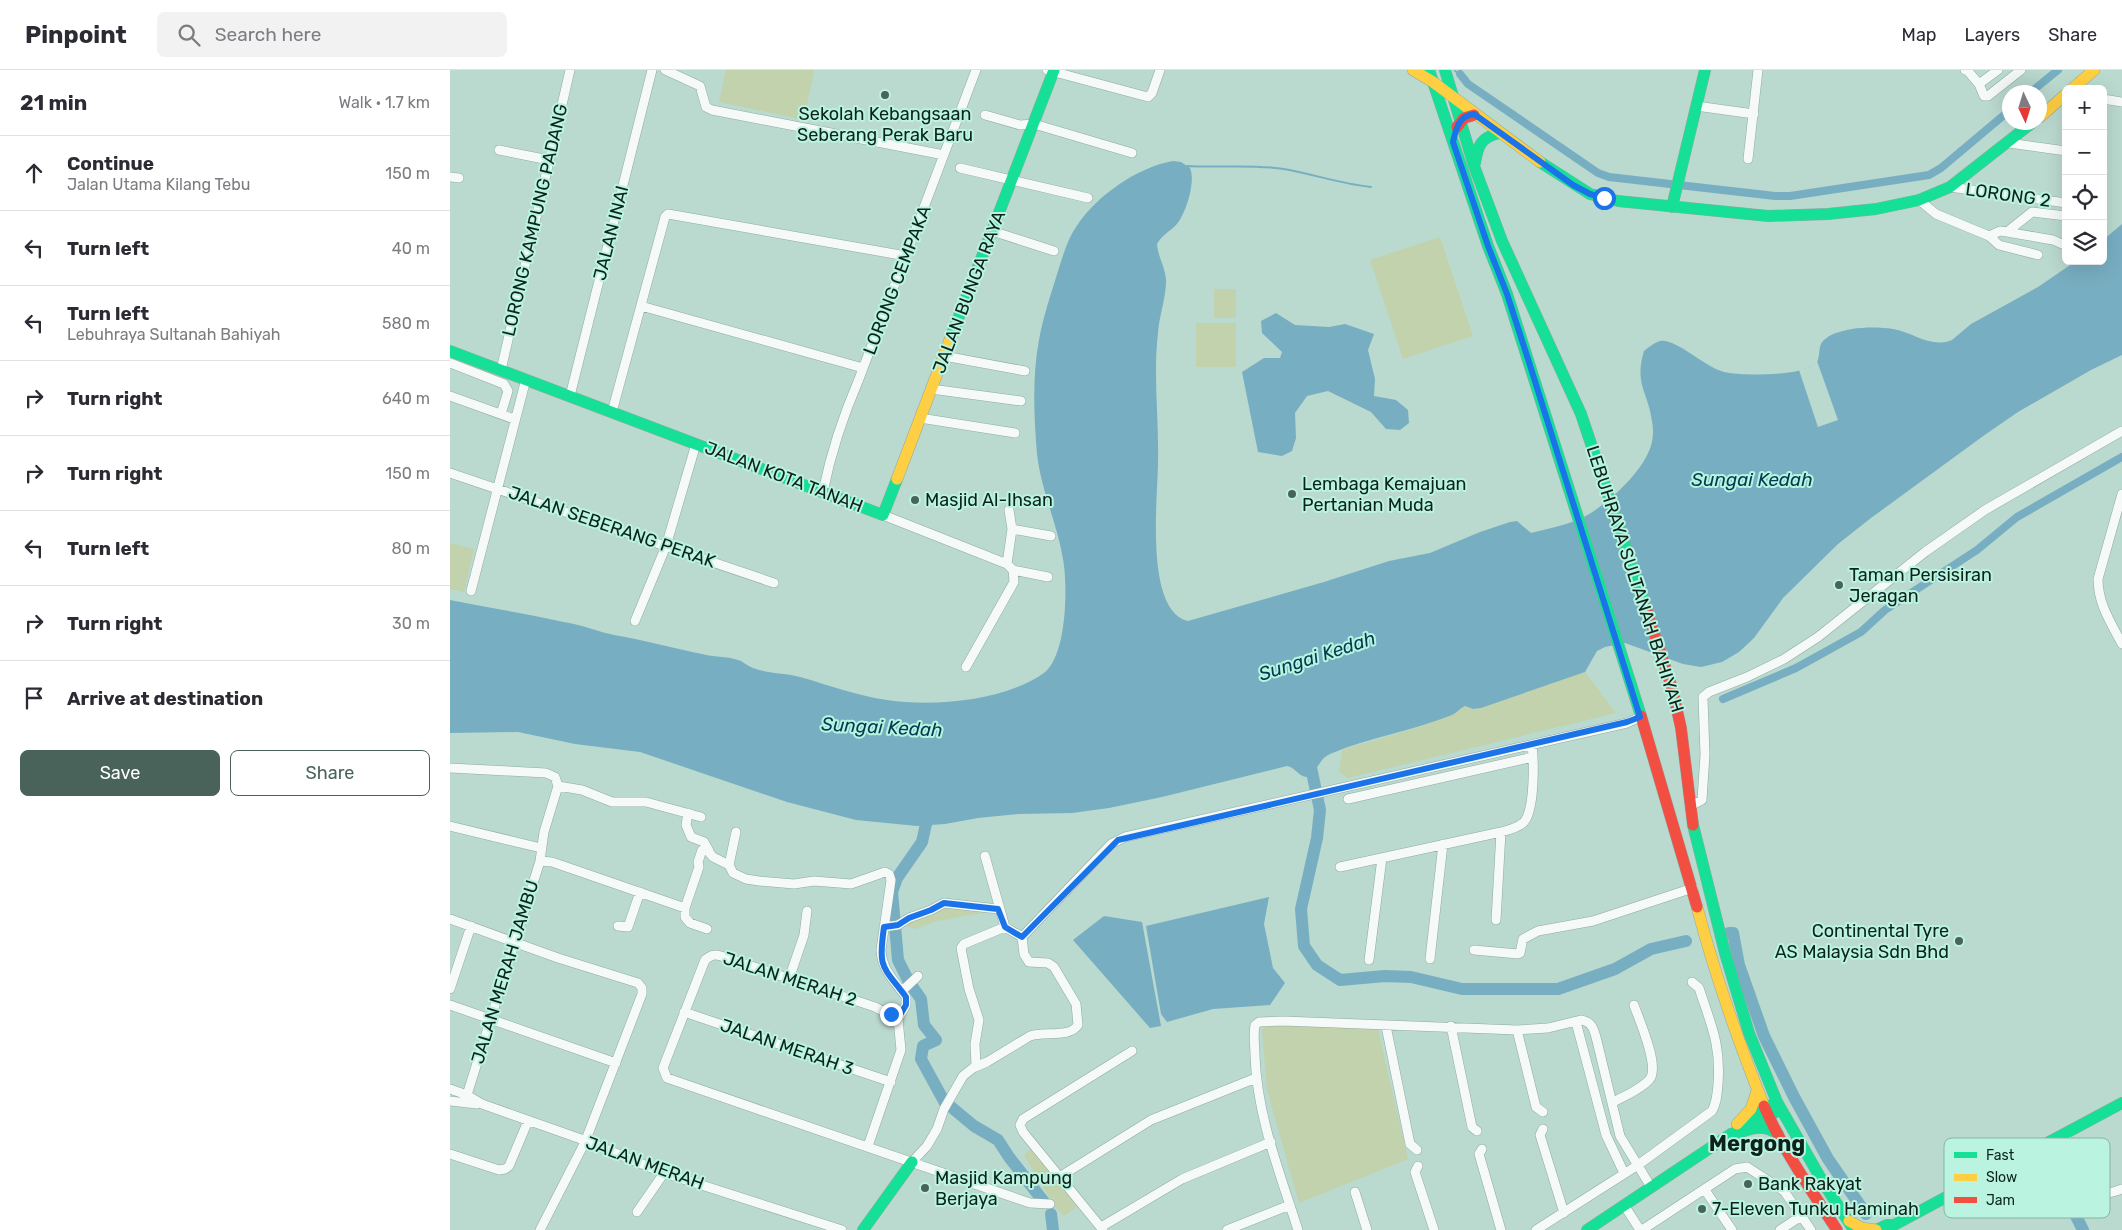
<!DOCTYPE html>
<meta charset="utf-8">
<style>
body{margin:0;font-family:Rubik,sans-serif;background:#f2f2f3;color:#2b2b33}
.controls{position:absolute;right:15px;top:15px;display:grid;overflow:hidden;border-radius:8px;box-shadow:0 5px 20px #0002}
.controls button{width:45px;height:45px;display:grid;place-items:center;padding:0;border:0;border-bottom:1px solid #e1e1e2;background:#fff;color:#2b2b33;font:25px sans-serif}
.compass{position:absolute;left:1552px;top:15px;width:45px;height:45px;border-radius:50%;background:#fff;box-shadow:0 5px 20px #0002;rotate:176deg}
.stop{position:absolute;width:15px;height:15px;margin:-11px;border:4px solid #1a73e8;border-radius:50%;background:#fff}
.stop.end{background:#1a73e8;border-color:#fff;box-shadow:0 1px 5px #0008}
.list{margin:0;padding:0;list-style:none}
h2{display:flex;justify-content:space-between;align-items:center;height:65px;margin:0;padding:0 20px;font-size:21px}
h2 small{font-size:16px;font-weight:400;color:#7c7c81}
.list li{display:grid;grid-template-columns:32px 1fr auto;gap:15px;align-items:center;box-sizing:border-box;height:75px;padding:0 20px;border-top:1px solid #e1e1e2}
.list b{display:block;font-size:19px;white-space:nowrap}
.list p{margin:0;font-size:16px;white-space:nowrap;color:#7c7c81}
.list em{font-size:16px;font-style:normal;color:#7c7c81}
.actions{display:flex;gap:10px;padding:15px 20px}
.actions a{flex:1;padding:11px 0;border:1px solid #49635b;border-radius:8px;text-align:center;font-size:18px;color:#49635b}
.actions .main{background:#49635b;color:#fff}
.icon{flex:none;width:28px;height:28px;fill:none;stroke:currentColor;stroke-width:2;stroke-linecap:round;stroke-linejoin:round}
.map{position:relative;flex:none;width:1672px;height:1160px;overflow:hidden}
header{display:flex;align-items:center;gap:30px;box-sizing:border-box;height:70px;padding:0 25px;background:#fff;border-bottom:1px solid #e1e1e2}
header strong{font-size:24px}
nav{display:flex;gap:28px;margin-inline-start:auto;font-size:18px}
.search{width:350px;height:45px;background:#f2f2f3;display:flex;align-items:center;gap:12px;box-sizing:border-box;padding:0 18px;border-radius:8px;color:#7c7c81;font-size:19px}
main{display:flex}
aside{flex:1;background:#fff}
.map>svg:first-child{display:block}
</style>
<header>
<strong>Pinpoint</strong>
<div class="search"><svg class="icon" aria-label="search" viewBox="0 0 24 24"><circle cx="10" cy="10" r="6"/><path d="M15 15l6 6"/></svg>Search here</div>
<nav><a>Map</a><a>Layers</a><a>Share</a></nav>
</header>
<main>
<aside>
<h2>21 min<small>Walk · 1.7 km</small></h2>
<ul class="list">
<li><svg class="icon" aria-label="ahead" viewBox="0 0 24 24"><path d="M12 20V5M6 11l6-6 6 6"/></svg><div><b>Continue</b><p>Jalan Utama Kilang Tebu</p></div><em>150 m</em></li>
<li><svg class="icon" aria-label="left" viewBox="0 0 24 24"><path d="M17 20v-9H6M10 6l-5 5 5 5"/></svg><div><b>Turn left</b></div><em>40 m</em></li>
<li><svg class="icon" aria-label="left" viewBox="0 0 24 24"><path d="M17 20v-9H6M10 6l-5 5 5 5"/></svg><div><b>Turn left</b><p>Lebuhraya Sultanah Bahiyah</p></div><em>580 m</em></li>
<li><svg class="icon" aria-label="right" viewBox="0 0 24 24"><path d="M7 20v-9h11M14 6l5 5-5 5"/></svg><div><b>Turn right</b></div><em>640 m</em></li>
<li><svg class="icon" aria-label="right" viewBox="0 0 24 24"><path d="M7 20v-9h11M14 6l5 5-5 5"/></svg><div><b>Turn right</b></div><em>150 m</em></li>
<li><svg class="icon" aria-label="left" viewBox="0 0 24 24"><path d="M17 20v-9H6M10 6l-5 5 5 5"/></svg><div><b>Turn left</b></div><em>80 m</em></li>
<li><svg class="icon" aria-label="right" viewBox="0 0 24 24"><path d="M7 20v-9h11M14 6l5 5-5 5"/></svg><div><b>Turn right</b></div><em>30 m</em></li>
<li><svg class="icon" aria-label="arrive" viewBox="0 0 24 24"><path d="M6 21V4h12l-3 4 3 4H6"/></svg><div><b>Arrive at destination</b></div></li>
</ul>
<div class="actions"><a class="main">Save</a><a>Share</a></div>
</aside>
<div class="map">
<svg width="1672" height="1160" viewBox="0 0 1672 1160">
<rect width="100%" height="100%" fill="#bad9cf"/>
<path fill="#c1d2ad" d="M276 0H364L354 50 269 32Z
M990 167 1023 266 953 289 920 190Z
M764 219H786V248H764Z
M746 253H786V297H746Z
M0 473 24 479 14 522 0 519Z
M1135 602 1166 643 898 708 889 702 892 680 975 655 1004 644 1015 636 1023 639 1031 638Z
M494 835 543 841 487 851 466 859 453 855Z
M814 954 928 960 958 1089 849 1133 817 1020 812 961Z
M581 1079 628 1136 614 1146 604 1136 574 1085Z"/>
<path fill="#78aec2" d="M723 91 731 92 740 98C746 111 736 144 726 155 720 161 711 166 707 174 708 188 717 200 716 214 715 231 709 247 708 263 703 305 709 349 708 392 708 426 694 541 738 551L874 512 939 491 980 483 1030 462 1060 452 1067 451 1081 463C1096 459 1111 456 1125 451 1150 442 1189 406 1199 381 1203 373 1204 361 1202 351 1198 322 1184 314 1194 281 1199 277 1204 273 1210 271 1226 268 1254 297 1274 302 1291 306 1355 307 1367 292 1369 289 1369 282 1370 277 1373 265 1391 261 1402 259 1415 257 1430 257 1443 259 1463 262 1481 279 1502 270L1521 254 1588 217 1626 191H1653V170L1672 154V285L1641 300 1568 342 1536 364 1421 448 1388 474 1333 528 1304 568 1289 582 1272 592 1251 597 1233 594 1175 573 1155 577 1147 581 1135 602 1031 638 1023 639 1015 636C1010 638 1007 643 1002 645 962 661 920 667 880 684 868 689 868 703 856 707 848 706 845 697 837 696L712 727 659 738 622 743 568 744 528 748 495 754 467 756 406 750 337 732 190 682 125 674 68 662 0 663V530C41 538 83 545 124 554 137 557 150 562 164 565 194 570 223 578 252 584 263 587 276 586 288 590 293 591 297 596 303 598 318 604 335 603 350 607 379 615 407 626 437 630 484 637 554 631 594 603 617 586 618 516 613 489 607 453 591 420 587 384 584 348 582 306 589 270 593 247 601 224 608 201 613 186 617 170 626 157 645 127 687 97 723 91Z
M826 243 845 255 879 257 895 254 924 264 918 280 925 309 924 326 946 330 958 340 959 353 950 360 936 359 921 342 878 321 857 326 845 343 846 368 842 381 832 386 808 382 792 302 814 288H830L832 282 812 263 811 251Z
M819 827 814 854 823 898 835 913 820 935 763 939 717 952 711 944 696 856Z
M654 846 692 852 711 956 700 958 623 870Z"/>
<path fill="#bad9cf" d="M1367 291 1388 350 1368 357 1349 300 1360 297Z"/>
<g fill="none" stroke-linecap="round" stroke-linejoin="round">
<path stroke="#78aec2" stroke-width="2" d="M1005 1 1010 4
M736 98 737 96C770 98 802 94 834 99 863 104 891 114 921 117"/>
<path stroke="#78aec2" stroke-width="8" d="M1010 4 1018 14 1148 103 1159 107 1325 126H1340L1479 105 1491 98 1560 40
M1581 22 1608 0
M1273 629 1346 598 1411 562 1435 540 1527 480 1567 447 1672 387"/>
<path stroke="#78aec2" stroke-width="12" d="M859 688 870 740 867 768 851 839 854 876 867 895 890 910 935 906 961 907 1012 919H1108L1165 899 1201 879 1236 871
M479 740 472 772 447 808 442 822 448 890 459 912 471 929 474 955 486 970 473 976 471 989 495 1033
M1279 863H1283L1289 895 1314 966 1344 1027 1378 1089 1416 1144
M500 1036 524 1056 548 1070 559 1087 594 1132
M1587 1095 1613 1120 1633 1160
M601 1144 603 1160"/>
<defs>
<path id="street" d="M215 0 250 16 256 37 262 40 494 85
M597 0 698 27 702 23 710 0
M1515 0 1518 1 1529 14 1548 0
M1529 14 1534 26H1538L1571 0
M1653 29 1672 32
M1246 36 1304 44
M535 45 570 55 584 54 682 83
M1559 73 1616 81
M49 80 99 90
M1298 89 1308 0
M510 98 638 128
M0 107 9 108
M1500 117 1616 133
M1469 130 1486 144 1539 166 1549 175 1588 185
M542 161 604 181
M1557 162 1603 170 1612 174
M1539 166 1550 161 1557 162 1582 142 1616 146
M191 236 413 298
M494 286 575 301
M0 293 54 314 58 321 51 344
M51 300 120 0
M481 319 571 331
M0 326 64 349
M120 326 202 0
M162 342 215 147 218 144 456 186
M470 348 565 363
M0 403 324 513
M373 422C381 382 393 346 409 309L526 0
M1672 424 1648 509C1648 534 1661 553 1672 574
M433 445 557 494 563 500 564 512 516 597
M562 459 601 466
M557 494 562 459 559 440
M563 500 598 507
M21 521 76 309
M185 551 216 476 246 374
M0 698 96 703 105 707 108 716 132 720 162 732H196L251 747
M898 729 1083 687
M1240 736 1252 730 1255 685 1253 627 1259 622 1297 607 1334 589 1368 567 1475 482 1535 440 1672 361
M238 743 236 755 241 767 254 772 259 781
M0 756 91 778
M535 786 555 857 572 867
M90 791 102 792 235 838
M279 795 286 762
M890 797 1051 762C1059 760 1067 758 1073 753 1085 742 1084 692 1082 675
M0 849 108 888 188 913 192 918V924L135 1072 90 1160
M1046 850 1051 762
M168 856 178 857 190 822
M434 857 448 855 459 848 481 840 494 833 548 839
M257 859 240 853 235 847V838L249 797 248 792 252 780 256 779 263 787 279 795 283 803 296 809 309 811 344 814 364 811 401 814 435 802 439 804 441 810 431 880C432 901 445 911 456 927V935L448 949
M572 867 661 774 675 767 1177 653 1190 647
M1024 880 1068 884 1070 883 1073 869 1088 861 1143 851 1243 818
M980 889 993 774
M919 890 932 788
M339 909 354 865 357 841
M0 919 21 856
M452 921 468 906
M0 935 166 993
M234 942 441 1012
M1126 952 1156 1065 1174 1103
M936 956 960 1074 967 1080
M1001 956 1022 1057 1027 1061
M1067 960 1086 1037 1093 1042
M526 996 525 974 529 950 519 919 511 878 514 874 555 857
M0 1019 17 1025 32 1034 131 1069 214 1103 392 1160
M17 1025 90 791 94 762 108 716
M0 1031 27 1034
M1162 1033C1174 1026 1190 1020 1199 1010 1211 998 1189 950 1184 935
M1093 1059 1090 1065 1114 1143
M1614 1064 1643 1120C1652 1127 1662 1122 1672 1119
M418 1076 451 980 448 949 425 937 271 886C264 884 261 885 255 890L213 998 217 1008 580 1133 600 1134
M1032 1079 1029 1084 1051 1160
M0 1084 49 1100 55 1099 59 1096 78 1051
M462 1092 477 1076 487 1059 494 1039 513 1006 523 998 537 992 580 966C594 961 620 968 628 955L626 934 604 897 598 893 579 892 574 884 572 867
M968 1096 965 1102 984 1160
M611 1106 701 1050 806 1008
M1255 1120 1282 1160
M905 1122 917 1160
M1174 1135 1190 1160
M187 1142 214 1103
M651 1157 732 1109 821 1072
M653 1160 573 1062 570 1055 573 1049 682 981
M777 1160 840 1135
M848 1160C830 1103 807 1046 805 986 805 976 803 965 805 955L809 952 833 951 1067 960 1098 958 1131 950C1143 952 1144 960 1147 971L1170 1066 1201 1117
M1086 1160 1188 1095 1262 1041C1267 1032 1267 1024 1268 1014 1271 974 1261 955 1249 918L1242 912
M1192 1160 1285 1099 1297 1097 1334 1121 1361 1160
M1330 1160 1351 1146"/>
<path id="fast" d="M979 0 1038 176 1057 224 1191 646
M995 0 1024 96 1052 171 1131 344 1196 538
M1090 92 1140 124 1168 131 1318 146 1378 144 1426 139 1469 130 1500 117 1583 52
M1025 93C1028 75 1031 67 1050 63
M1222 137 1255 0
M501 267 604 0
M0 281 433 445 447 409
M1243 755 1275 883 1299 963 1327 1032 1374 1114 1404 1160
M1292 1052 1323 1034
M1291 1062C1305 1057 1315 1055 1328 1064
M413 1160 462 1092
M1137 1160 1281 1064 1291 1062 1331 1039
M1426 1160 1437 1155H1444L1672 1033"/>
<path id="slow" d="M963 0 983 12 1090 92
M1622 19 1644 0
M1590 47 1616 24
M447 409 501 267
M1247 837C1265 905 1288 971 1314 1036
M1287 1054 1301 1039 1307 1021
M1399 1151 1412 1158 1426 1160"/>
<path id="jam" d="M1007 57 1014 48 1024 45
M1196 538 1222 618 1231 658 1243 755
M1191 646 1247 837
M1314 1036C1333 1080 1361 1120 1387 1160"/>
</defs>
<use href="#street" stroke="#91aaa1" stroke-width="10"/>
<use href="#fast" stroke="#91aaa1" stroke-width="12"/>
<use href="#slow" stroke="#91aaa1" stroke-width="12"/>
<use href="#jam" stroke="#91aaa1" stroke-width="12"/>
<use href="#street" stroke="#f5f9f8" stroke-width="9"/>
<use href="#fast" stroke="#16e098" stroke-width="11"/>
<use href="#slow" stroke="#ffcf43" stroke-width="11"/>
<use href="#jam" stroke="#f24e42" stroke-width="11"/>
</g>
<g fill="none" stroke-linecap="round" stroke-linejoin="round">
<path stroke="#1a73e8" stroke-width="6" d="M441 944 448 948 456 935V927C432 895 428 899 434 857L448 855 459 848 481 840 494 833 548 839 555 857 572 867 668 770 1177 652 1190 647 1078 289 1057 224 1038 176 1003 72C1006 58 1009 46 1024 44L1123 115 1140 124 1154 128"/>
</g>
<g fill="#49635b" stroke="#baf4e0" stroke-width="2">
<circle cx="435" cy="25" r="5"/>
<circle cx="842" cy="424" r="5"/>
<circle cx="465" cy="430" r="5"/>
<circle cx="1389" cy="515" r="5"/>
<circle cx="1509" cy="871" r="5"/>
<circle cx="1298" cy="1114" r="5"/>
<circle cx="475" cy="1118" r="5"/>
<circle cx="1252" cy="1139" r="5"/>
</g>
<g text-anchor="middle" dominant-baseline="central" stroke-width="4" stroke-linejoin="round" paint-order="stroke">
<g font-size="18" fill="#0c231c" stroke="#baf4e0" text-anchor="start">
<text x="435" y="44" text-anchor="middle">Sekolah Kebangsaan<tspan x="435" dy="21">Seberang Perak Baru</tspan></text>
<text x="852" y="414">Lembaga Kemajuan<tspan x="852" dy="21">Pertanian Muda</tspan></text>
<text x="475" y="430">Masjid Al-Ihsan</text>
<text x="1399" y="505">Taman Persisiran<tspan x="1399" dy="21">Jeragan</tspan></text>
<text x="1499" y="861" text-anchor="end">Continental Tyre<tspan x="1499" dy="21">AS Malaysia Sdn Bhd</tspan></text>
<text x="485" y="1108">Masjid Kampung<tspan x="485" dy="21">Berjaya</tspan></text>
<text x="1308" y="1114">Bank Rakyat</text>
<text x="1262" y="1139">7-Eleven Tunku Haminah</text>
</g>
<g font-size="18" fill="#0c231c" stroke="#baf4e0">
<text transform="translate(1558 125) rotate(8)">LORONG 2</text>
<text transform="translate(85 150) rotate(-77)">LORONG KAMPUNG PADANG</text>
<text transform="translate(161 163) rotate(-76)">JALAN INAI</text>
<text transform="translate(447 210) rotate(-69)">LORONG CEMPAKA</text>
<text transform="translate(519 222) rotate(-69)">JALAN BUNGA RAYA</text>
<text transform="translate(334 407) rotate(21)">JALAN KOTA TANAH</text>
<text transform="translate(162 457) rotate(19)">JALAN SEBERANG PERAK</text>
<text transform="translate(1185 509) rotate(72)">LEBUHRAYA SULTANAH BAHIYAH</text>
<text transform="translate(55 902) rotate(-73)">JALAN MERAH JAMBU</text>
<text transform="translate(340 909) rotate(18)">JALAN MERAH 2</text>
<text transform="translate(337 977) rotate(19)">JALAN MERAH 3</text>
<text transform="translate(195 1093) rotate(20)">JALAN MERAH</text>
</g>
<g font-size="19" font-style="italic" fill="#013c53" stroke="#baf4e0">
<text x="1302" y="409">Sungai Kedah</text>
<text transform="translate(867 586) rotate(-18)">Sungai Kedah</text>
<text transform="translate(432 657) rotate(3)">Sungai Kedah</text>
</g>
<g font-size="22" font-weight="bold" fill="#0c231c" stroke="#baf4e0">
<text x="1307" y="1073">Mergong</text>
</g>
</g>
<rect x="1494" y="1068" width="166" height="80" rx="8" fill="#baf4e0" stroke="#86b5a5" stroke-width="1"/>
<rect x="1504" y="1082" width="23" height="6" fill="#16e098"/>
<rect x="1504" y="1104" width="23" height="7" fill="#ffcf43"/>
<rect x="1504" y="1127" width="23" height="6" fill="#f24e42"/>
<g font-size="14" fill="#0c231c">
<text x="1536" y="1090">Fast</text>
<text x="1536" y="1112">Slow</text>
<text x="1536" y="1135">Jam</text>
</g>
</svg>
<div class="controls">
<button>+</button>
<button>−</button>
<button><svg class="icon" aria-label="locate" viewBox="0 0 24 24"><circle cx="12" cy="12" r="6"/><path d="M12 2v4M12 18v4M2 12h4M18 12h4"/></svg></button>
<button><svg class="icon" aria-label="layers" viewBox="0 0 24 24"><path d="M12 4l9 5-9 5-9-5zM3 14l9 5 9-5"/></svg></button>
</div>
<svg class="compass" viewBox="-18 -18 36 36"><path d="M0-13l5 13h-10z" fill="#e53935"/><path d="M0 13l5-13h-10z" fill="#7c7c81"/></svg>
<div class="stop" style="left:1154px;top:128px"></div>
<div class="stop end" style="left:441px;top:944px"></div>
</div>
</main>
